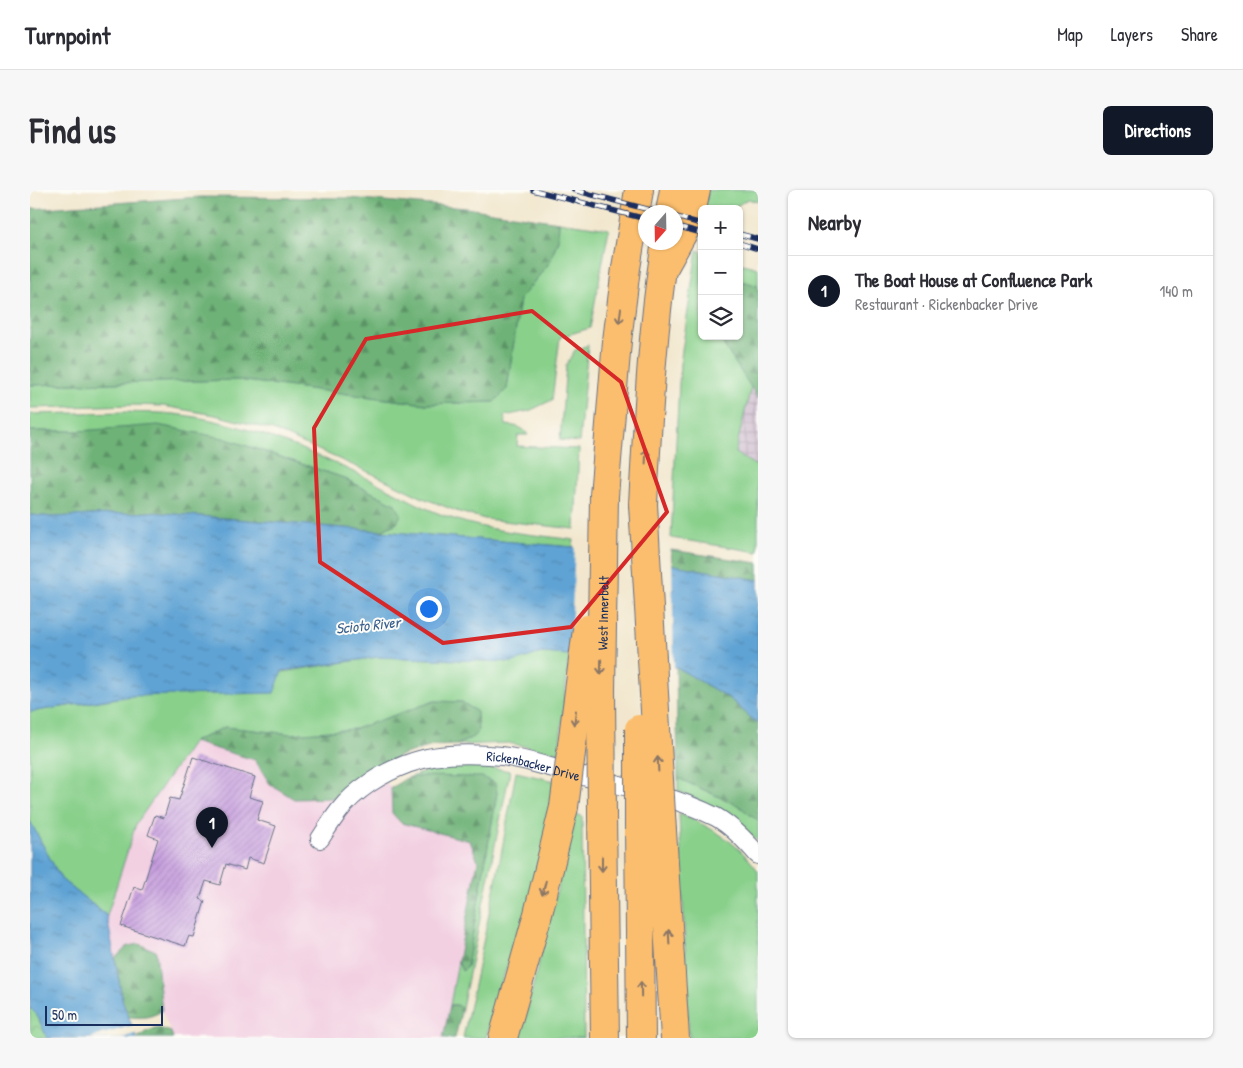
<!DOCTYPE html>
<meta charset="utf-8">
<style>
body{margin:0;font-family:"Patrick Hand",sans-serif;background:#f7f7f7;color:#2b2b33}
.controls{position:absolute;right:15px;top:15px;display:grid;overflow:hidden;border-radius:8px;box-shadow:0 1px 4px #0004}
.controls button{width:45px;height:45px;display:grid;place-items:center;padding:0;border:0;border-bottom:1px solid #e1e1e2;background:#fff;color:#2b2b33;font:25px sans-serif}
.compass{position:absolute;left:608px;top:15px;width:45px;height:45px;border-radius:50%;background:#fff;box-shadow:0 1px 4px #0004;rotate:200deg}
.scale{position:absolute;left:15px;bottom:12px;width:118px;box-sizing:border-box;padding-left:5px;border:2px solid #1b2f5e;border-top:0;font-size:14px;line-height:18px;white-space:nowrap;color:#1b2f5e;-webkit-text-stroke:4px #fdfcf7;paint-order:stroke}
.you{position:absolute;left:398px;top:418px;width:18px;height:18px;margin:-12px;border:4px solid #fff;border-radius:50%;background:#1a73e8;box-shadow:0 0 0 8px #1a73e833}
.badge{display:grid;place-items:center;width:32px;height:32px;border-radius:50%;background:#111827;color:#fff;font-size:16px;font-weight:700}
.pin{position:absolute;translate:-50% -41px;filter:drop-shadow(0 1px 2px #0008)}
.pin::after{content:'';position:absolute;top:26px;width:18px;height:15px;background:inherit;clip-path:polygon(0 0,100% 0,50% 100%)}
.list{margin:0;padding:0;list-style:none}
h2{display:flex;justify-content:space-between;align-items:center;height:65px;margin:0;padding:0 20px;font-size:21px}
h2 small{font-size:16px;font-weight:400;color:#7c7c81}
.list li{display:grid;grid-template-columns:32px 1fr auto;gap:15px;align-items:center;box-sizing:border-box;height:70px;padding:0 20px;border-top:1px solid #e1e1e2}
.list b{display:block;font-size:19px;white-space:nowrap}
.list p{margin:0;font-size:16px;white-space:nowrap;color:#7c7c81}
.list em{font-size:16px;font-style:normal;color:#7c7c81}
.icon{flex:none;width:28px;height:28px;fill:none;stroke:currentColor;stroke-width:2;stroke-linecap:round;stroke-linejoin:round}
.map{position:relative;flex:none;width:728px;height:848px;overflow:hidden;border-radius:8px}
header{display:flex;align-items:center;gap:30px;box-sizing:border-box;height:70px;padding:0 25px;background:#fff;border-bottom:1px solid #e1e1e2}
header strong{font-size:24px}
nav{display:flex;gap:28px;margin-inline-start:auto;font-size:18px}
.intro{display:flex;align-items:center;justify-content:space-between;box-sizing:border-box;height:120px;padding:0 30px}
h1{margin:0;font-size:35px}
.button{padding:12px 22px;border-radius:8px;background:#111827;color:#fff;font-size:18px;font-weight:700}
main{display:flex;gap:30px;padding:0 30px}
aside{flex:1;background:#fff;border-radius:8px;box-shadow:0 1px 4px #0004}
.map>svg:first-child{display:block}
</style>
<header>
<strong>Turnpoint</strong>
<nav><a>Map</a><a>Layers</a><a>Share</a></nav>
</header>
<div class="intro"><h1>Find us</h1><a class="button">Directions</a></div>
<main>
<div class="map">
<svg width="728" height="848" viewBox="0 0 728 848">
<defs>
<pattern id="industrial-grid" width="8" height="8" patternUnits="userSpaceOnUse" patternTransform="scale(1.25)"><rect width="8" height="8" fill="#cfbdcf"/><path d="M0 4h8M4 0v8" fill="none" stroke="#a79aab"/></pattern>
<pattern id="forest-firs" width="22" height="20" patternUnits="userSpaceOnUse" patternTransform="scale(1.25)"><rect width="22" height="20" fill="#6eb277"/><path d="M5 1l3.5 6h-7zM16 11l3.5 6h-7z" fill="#5a9165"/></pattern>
<pattern id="park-crowns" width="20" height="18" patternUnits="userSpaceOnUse" patternTransform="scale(1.25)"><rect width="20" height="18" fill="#89d08b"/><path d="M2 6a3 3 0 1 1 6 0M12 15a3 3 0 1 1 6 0" fill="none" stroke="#6fa975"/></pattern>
<pattern id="water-ripples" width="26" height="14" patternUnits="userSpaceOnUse" patternTransform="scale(1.25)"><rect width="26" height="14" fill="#5fa3d4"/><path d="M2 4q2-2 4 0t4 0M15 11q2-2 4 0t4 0" fill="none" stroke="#4e85af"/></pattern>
<pattern id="building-hatch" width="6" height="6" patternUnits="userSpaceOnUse" patternTransform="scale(1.25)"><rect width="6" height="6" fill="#c499dd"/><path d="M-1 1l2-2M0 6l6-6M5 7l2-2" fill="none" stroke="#9e7db6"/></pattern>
</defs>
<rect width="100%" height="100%" fill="#fdfcf7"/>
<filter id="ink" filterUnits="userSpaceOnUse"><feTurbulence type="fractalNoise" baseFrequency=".02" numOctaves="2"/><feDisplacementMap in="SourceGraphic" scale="10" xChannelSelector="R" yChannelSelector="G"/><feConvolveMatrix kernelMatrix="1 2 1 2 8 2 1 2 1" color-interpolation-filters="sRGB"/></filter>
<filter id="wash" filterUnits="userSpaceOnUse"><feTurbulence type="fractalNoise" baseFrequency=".0096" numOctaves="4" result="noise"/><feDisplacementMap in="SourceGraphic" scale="20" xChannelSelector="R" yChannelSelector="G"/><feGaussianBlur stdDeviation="1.12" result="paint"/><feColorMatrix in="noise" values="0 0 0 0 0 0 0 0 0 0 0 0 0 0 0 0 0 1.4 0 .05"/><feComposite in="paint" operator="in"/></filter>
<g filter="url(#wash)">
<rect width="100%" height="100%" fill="#f2e7ce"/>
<path fill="#f2cfe1" d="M163 552 225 570 240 594 345 580 361 598 362 623 371 633 440 650 448 671 413 848H143L132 821 126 761 109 754 98 756 85 768 77 726 106 634Z"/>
<path fill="url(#industrial-grid)" d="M721 197 728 208V277L705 263Z"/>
<path fill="#89d08b" stroke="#528074" d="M678 0H728V12L718 9 701 19H675Z
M529 32 579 39 560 138 530 147 522 210 499 221 474 226 476 235C485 236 492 236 498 245H488L487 256 549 259 545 339 455 329 429 322 393 308 345 285 243 240 185 225 133 216 103 215 0 218V195L208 190 396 214 464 212 477 199 490 109 520 72 528 49Z
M667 60 672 62V146H688L721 197 705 263 728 277V362L641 348 650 174Z
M709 73 728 78V96L716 92H709Z
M558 155 549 252 530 250 536 175 545 160Z
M94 222C110 223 127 222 143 224 213 231 279 261 343 291 369 304 394 319 421 328 460 342 503 344 544 350L543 357 351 341 367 333 365 314 311 287 193 248 49 241H0V224Z
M511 463 539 465 529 563 478 553 427 555 443 547 447 522 432 512 405 511 325 539 261 544 195 537 163 552 106 634 77 726 31 689 0 631V522L348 467 483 472Z
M430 576H452L480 581 432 818 427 815H420L428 771 432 781 437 777 467 603 465 594 394 586 375 589 400 580Z
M486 582 525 591 518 636 503 703 469 799 456 848H433L468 681Z
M648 588 709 616 728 631V651C703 630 679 613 648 601Z
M544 624 552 626 554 848H490L532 680Z
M649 624C680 636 709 653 728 681V848H659Z"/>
<path fill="url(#forest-firs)" stroke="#44706a" d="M170 7 319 8 436 18 529 32 528 49 520 72 490 109 477 199 464 212 396 214 208 190 0 195V19Z
M709 92H716L728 96V208L688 146H709Z
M128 235 193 248 311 287 365 314 371 324 367 333 351 341 120 322 24 327 0 325V241H49Z
M641 360 728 373V390L642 375Z
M646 477 699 508 728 534V631L709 616 648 588Z
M405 511 432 512 447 522 448 541 443 547 427 555 403 556 374 564 345 580 303 608 264 609 240 594 225 570 163 552 195 537 261 544 325 539Z
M394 586 452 587 465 593 467 603 437 777 432 781 428 771 448 671 440 651 371 633 362 623 361 598 375 589Z
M109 754 126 761 132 821C120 828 112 828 99 827L93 813 85 768 98 756Z
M420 815H427L432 818 425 848H413Z
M129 838 141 842 143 848H107L117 841Z"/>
<path fill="url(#park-crowns)" stroke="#528074" d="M0 818 7 825 17 848H0Z"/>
<path fill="url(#water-ripples)" stroke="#3d6999" d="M120 322 543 357 728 390V534L699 508 646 477 540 465 511 463 483 472 348 467 252 481 244 503 98 506 0 522V325L24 327Z
M0 631 31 689 77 726 93 813 107 848H17L7 825 0 818Z"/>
<path fill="#f2e7ce" d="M545 355 642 372 644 479 540 468Z
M104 835 108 843 92 848H60Z"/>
<g id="blocks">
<path fill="url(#building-hatch)" d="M163 567 225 587 219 607 233 611 227 630 246 636 234 673 218 668 215 680 196 674 190 695 176 691 170 709 175 711 164 747 159 746 155 756 91 736 104 697 112 700 128 649 118 645 125 625 134 628 140 608 149 610Z"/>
</g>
</g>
<g filter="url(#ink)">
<use href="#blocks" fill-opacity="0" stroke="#666f85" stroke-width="1"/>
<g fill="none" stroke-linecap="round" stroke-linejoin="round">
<defs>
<g id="minor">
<path id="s1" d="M290 649C296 640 302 630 309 621 325 600 352 583 377 574 402 564 432 563 459 565 488 566 517 577 545 584 592 596 642 605 686 627 702 636 716 651 728 665"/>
</g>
<path id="motorway" d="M640 22 644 0
M634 77 659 32 666 0
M574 306 587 151 596 78 609 0
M613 314C618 227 622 139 636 52
M572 625 575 848
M609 635 611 848
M632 641 645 848
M473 848 508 724 534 617"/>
</defs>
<use href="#minor" stroke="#666f85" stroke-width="20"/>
<use href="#motorway" stroke="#666f85" stroke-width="30"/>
<use href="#minor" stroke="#fff" stroke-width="18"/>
<use href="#motorway" stroke="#fbbe6e" stroke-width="28"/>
<defs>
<path id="rail" d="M503 0 616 29
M544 0 628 22
M646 27 672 34
M646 36 672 43
M709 44 728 49
M709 53 728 59"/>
</defs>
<use href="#rail" stroke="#1b2f5e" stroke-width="5.5"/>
<use href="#rail" stroke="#fdfcf7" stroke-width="4" stroke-dasharray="11" stroke-linecap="butt"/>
<defs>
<g id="motorway-bridge">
<path d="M613 314 632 641"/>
<path d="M609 539V635"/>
<path d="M534 617 557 439"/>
<path id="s2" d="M572 625 571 501 574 306"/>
</g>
</defs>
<use href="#motorway-bridge" stroke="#666f85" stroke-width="30" stroke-linecap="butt"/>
<use href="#motorway-bridge" stroke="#fbbe6e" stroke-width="28"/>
</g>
<defs><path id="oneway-shaft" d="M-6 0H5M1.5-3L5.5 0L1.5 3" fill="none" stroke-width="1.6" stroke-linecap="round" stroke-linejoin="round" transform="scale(1.25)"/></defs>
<g stroke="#8b7666">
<use href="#oneway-shaft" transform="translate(590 126) rotate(97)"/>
<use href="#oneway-shaft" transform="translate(616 266) rotate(-87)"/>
<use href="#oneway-shaft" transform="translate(571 477) rotate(91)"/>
<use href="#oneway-shaft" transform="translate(545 528) rotate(97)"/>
<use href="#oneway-shaft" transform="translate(628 574) rotate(-93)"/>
<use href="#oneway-shaft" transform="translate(572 674) rotate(90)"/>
<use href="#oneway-shaft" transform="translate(514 698) rotate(104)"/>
<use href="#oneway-shaft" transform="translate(639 747) rotate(-93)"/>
<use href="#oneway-shaft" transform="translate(611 799) rotate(-91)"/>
</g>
</g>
<path fill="none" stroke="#d62828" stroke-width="4" stroke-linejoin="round" d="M502 121 591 192 637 322 541 437 413 453 290 372 284 238 336 149Z"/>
<g text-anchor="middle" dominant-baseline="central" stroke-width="4" stroke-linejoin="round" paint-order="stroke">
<g font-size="14" fill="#1b2f5e" stroke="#fdfcf7">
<text stroke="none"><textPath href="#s2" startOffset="202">West Innerbelt</textPath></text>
<text stroke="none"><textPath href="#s1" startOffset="246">Rickenbacker Drive</textPath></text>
</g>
<g font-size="15" font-style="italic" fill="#365d8d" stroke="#fdfcf7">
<text transform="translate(338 435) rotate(-6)">Scioto River</text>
</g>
</g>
</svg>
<div class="controls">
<button>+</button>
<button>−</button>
<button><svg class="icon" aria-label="layers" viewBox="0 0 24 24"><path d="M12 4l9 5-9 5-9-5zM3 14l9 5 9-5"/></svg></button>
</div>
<svg class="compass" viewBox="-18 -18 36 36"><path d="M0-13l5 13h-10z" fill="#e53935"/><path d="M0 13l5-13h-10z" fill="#7c7c81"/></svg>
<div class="scale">50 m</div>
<div class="you"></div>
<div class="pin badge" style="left:182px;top:658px">1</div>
</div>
<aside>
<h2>Nearby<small></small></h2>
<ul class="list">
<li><span class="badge">1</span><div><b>The Boat House at Confluence Park</b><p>Restaurant · Rickenbacker Drive</p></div><em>140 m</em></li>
</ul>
</aside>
</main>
